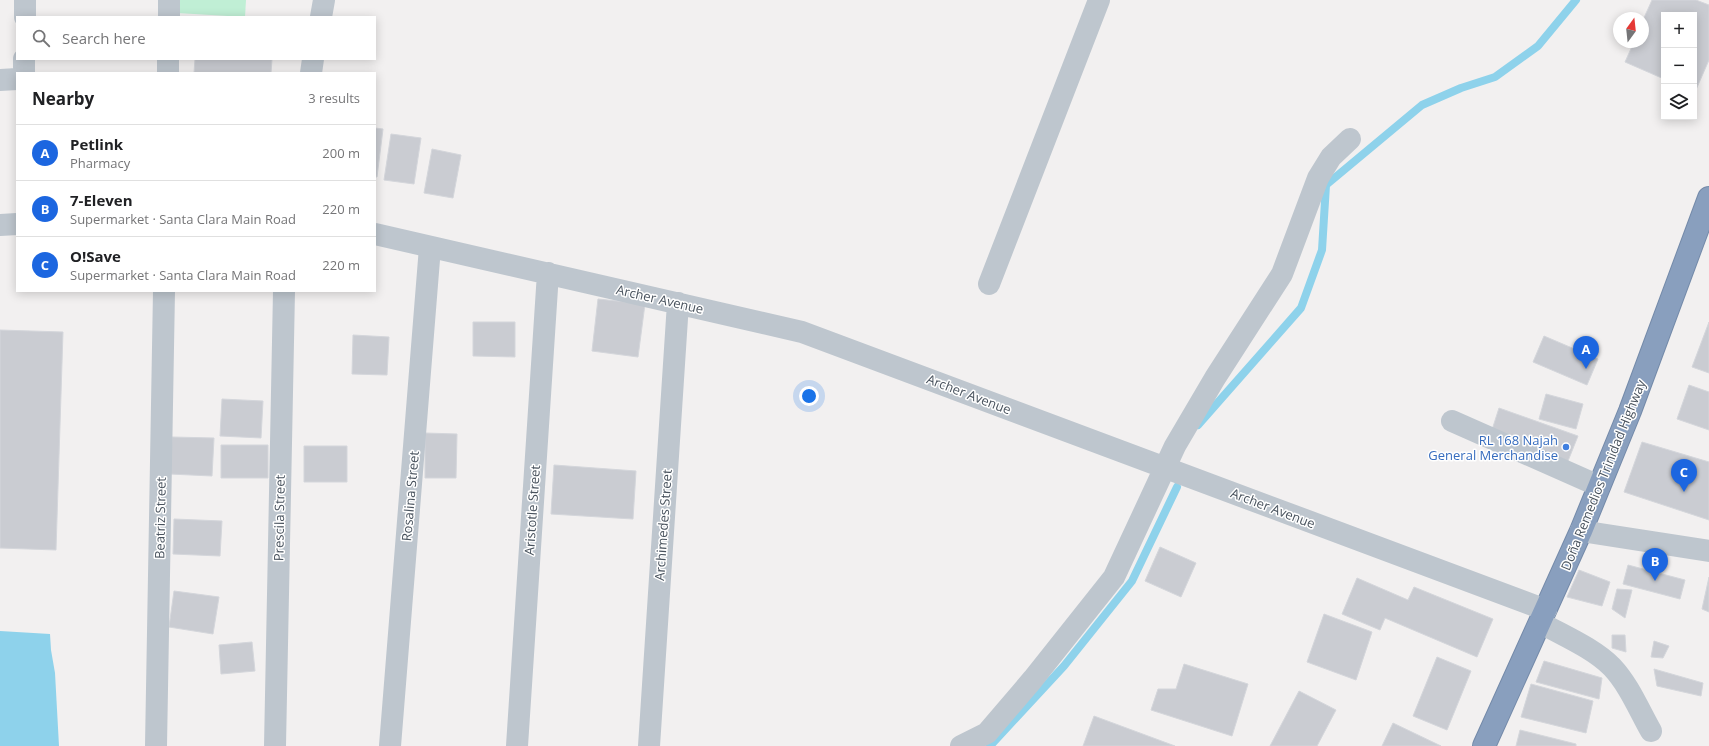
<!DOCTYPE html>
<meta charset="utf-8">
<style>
body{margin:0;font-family:"Open Sans",sans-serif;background:#f2f2f2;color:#202124}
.controls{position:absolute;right:12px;top:12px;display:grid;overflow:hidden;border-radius:0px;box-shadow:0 2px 10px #0003}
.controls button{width:36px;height:36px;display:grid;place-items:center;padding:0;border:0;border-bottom:1px solid #e0e0e0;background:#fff;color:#202124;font:20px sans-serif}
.compass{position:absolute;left:1613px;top:12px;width:36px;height:36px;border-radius:50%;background:#fff;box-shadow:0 2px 10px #0003;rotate:15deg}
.you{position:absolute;left:809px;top:396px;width:14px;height:14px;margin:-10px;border:3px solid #fff;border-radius:50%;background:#1a73e8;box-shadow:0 0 0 6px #1a73e833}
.badge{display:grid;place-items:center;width:26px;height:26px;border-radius:50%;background:#1c66e0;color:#fff;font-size:13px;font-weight:700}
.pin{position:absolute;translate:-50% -33px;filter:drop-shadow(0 1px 2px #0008)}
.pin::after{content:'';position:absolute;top:21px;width:14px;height:12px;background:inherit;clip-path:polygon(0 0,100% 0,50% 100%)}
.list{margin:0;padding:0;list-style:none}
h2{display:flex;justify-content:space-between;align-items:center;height:52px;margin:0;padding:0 16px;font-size:17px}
h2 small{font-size:13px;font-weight:400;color:#757577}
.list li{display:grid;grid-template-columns:26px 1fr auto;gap:12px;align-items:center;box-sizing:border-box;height:56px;padding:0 16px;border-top:1px solid #e0e0e0}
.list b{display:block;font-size:15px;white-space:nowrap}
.list p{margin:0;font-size:13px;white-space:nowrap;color:#757577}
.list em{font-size:13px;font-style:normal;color:#757577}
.icon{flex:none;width:22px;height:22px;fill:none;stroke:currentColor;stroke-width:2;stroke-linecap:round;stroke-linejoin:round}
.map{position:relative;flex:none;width:1709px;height:746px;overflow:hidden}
.search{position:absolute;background:#fff;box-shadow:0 2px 10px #0003;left:16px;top:16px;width:360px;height:44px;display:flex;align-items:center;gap:10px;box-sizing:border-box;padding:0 14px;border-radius:0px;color:#757577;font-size:15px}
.panel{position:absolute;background:#fff;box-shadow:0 2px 10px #0003;left:16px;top:72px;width:360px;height:220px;border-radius:0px}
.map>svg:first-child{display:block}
</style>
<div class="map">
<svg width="1709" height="746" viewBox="0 0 1709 746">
<rect width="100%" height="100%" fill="#f2f0f0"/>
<path fill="#c0efd5" d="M177 0H246L245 17 177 13Z"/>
<path fill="#8ed2eb" d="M0 631 50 634 51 650 55 673 59 746H0Z"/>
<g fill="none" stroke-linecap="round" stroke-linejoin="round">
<path stroke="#8ed2eb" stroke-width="8" d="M1198 425 1301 308 1322 250 1326 185 1422 105 1461 88 1495 77 1538 46 1576 0
M990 746 1064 666 1132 581 1177 487"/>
</g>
<path fill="#caccd2" stroke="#d4d6db" d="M1652 0H1696L1709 5V60L1695 92 1694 15H1664V79L1625 62 1634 42H1643V20Z
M195 59H272L271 73H194Z
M375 128 383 129 377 177H375Z
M391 134 421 138 414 184 384 180Z
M432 149 461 155 453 198 424 193Z
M598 299 645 304 638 357 592 351Z
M473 322H515V357L473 356Z
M1709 322V373L1692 367Z
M0 330 63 332 56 550 0 548Z
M353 335 389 337 387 375 352 374Z
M1544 336 1598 359 1587 385 1533 362Z
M1689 385 1709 392V430L1677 419Z
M1546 394 1583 404 1576 429 1539 419Z
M222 399 263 401 261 438 220 436Z
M1499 408 1578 436 1568 461 1491 433Z
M425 433 457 434 456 478H425Z
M172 437 214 438 212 476 170 474Z
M1642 442 1709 462V520L1624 492Z
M221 445H268V478H221Z
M304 446H347V482H304Z
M554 465 636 471 633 519 551 514Z
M174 519 222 521 220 556 173 554Z
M1160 547 1196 563 1181 597 1145 581Z
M1628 565 1685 580 1680 599 1623 584Z
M1579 570 1610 582 1602 606 1567 597Z
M1709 577V612L1702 609Z
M1357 578 1408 600 1414 587 1493 619 1477 657 1385 618 1380 630 1342 614Z
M1617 589 1632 590 1625 618 1612 609Z
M174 591 219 597 213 634 169 627Z
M1324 614 1372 632 1356 680 1307 662Z
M1612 635H1625L1626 652 1612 648Z
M1654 641 1669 646 1663 658 1651 657Z
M252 642 255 671 221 674 219 645Z
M1437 657 1471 671 1447 730 1413 716Z
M1544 661 1602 678 1599 699 1536 682Z
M1184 664 1248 684 1232 736 1151 710 1158 689H1176Z
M1654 669 1703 683 1701 696 1657 686Z
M1531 684 1593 701 1586 733 1521 717Z
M1299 691 1336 710 1317 746H1270Z
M1094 716 1175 746H1083Z
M1393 723 1441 746H1382Z
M1520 730 1576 744V746H1516Z"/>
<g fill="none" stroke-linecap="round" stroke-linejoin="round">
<defs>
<path id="highway" d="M1484 746 1581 531 1630 411 1709 198"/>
</defs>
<use href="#highway" stroke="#748aa9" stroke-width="24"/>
<path stroke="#bec6ce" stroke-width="22" d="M25 17V0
M169 17V0
M321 17 324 0
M24 73V59
M168 73V59
M311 73 313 59
M0 80 17 79
M0 225 17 224
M375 234 802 332 1546 610
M989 284 1099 0
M1452 421 1599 486
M1581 531 1709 551
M1541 623C1564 636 1593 648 1612 667 1629 685 1639 710 1651 731
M156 746 164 291
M275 746 284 291
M390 746 430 247
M517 746 548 273
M649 746 678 303
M961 746 987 733 1033 679 1114 577 1175 446 1215 378 1282 274 1318 178 1331 157 1350 139"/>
<use href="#highway" stroke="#899fbe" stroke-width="22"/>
</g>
<circle fill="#3f7fe0" stroke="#fff" stroke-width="1.5" cx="1566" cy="447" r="4"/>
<g text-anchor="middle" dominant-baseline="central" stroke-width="3" stroke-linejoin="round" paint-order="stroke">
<g font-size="13" fill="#48525d" stroke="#fff">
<text transform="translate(660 299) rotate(13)">Archer Avenue</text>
<text transform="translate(969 394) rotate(21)">Archer Avenue</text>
<text transform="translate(1603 475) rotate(-68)">Doña Remedios Trinidad Highway</text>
<text transform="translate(410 496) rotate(-85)">Rosalina Street</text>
<text transform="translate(1273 508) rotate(21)">Archer Avenue</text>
<text transform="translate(532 510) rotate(-86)">Aristotle Street</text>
<text transform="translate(160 518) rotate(-89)">Beatriz Street</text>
<text transform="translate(279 518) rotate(-89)">Prescila Street</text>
<text transform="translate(663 525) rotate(-86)">Archimedes Street</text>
</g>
<g font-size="13" fill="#366cbe" stroke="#fff" text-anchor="end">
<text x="1558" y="440">RL 168 Najah<tspan x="1558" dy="15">General Merchandise</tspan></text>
</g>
</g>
</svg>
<div class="controls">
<button>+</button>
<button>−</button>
<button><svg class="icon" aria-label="layers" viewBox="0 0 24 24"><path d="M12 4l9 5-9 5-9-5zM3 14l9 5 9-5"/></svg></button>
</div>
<svg class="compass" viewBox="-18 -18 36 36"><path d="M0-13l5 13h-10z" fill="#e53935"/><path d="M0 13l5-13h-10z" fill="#757577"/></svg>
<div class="you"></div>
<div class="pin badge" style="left:1586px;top:369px">A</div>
<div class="pin badge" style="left:1655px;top:581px">B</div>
<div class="pin badge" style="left:1684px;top:492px">C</div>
<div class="search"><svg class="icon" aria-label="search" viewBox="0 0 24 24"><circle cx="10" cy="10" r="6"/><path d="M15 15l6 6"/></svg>Search here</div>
<section class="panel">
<h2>Nearby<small>3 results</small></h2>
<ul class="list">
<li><span class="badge">A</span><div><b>Petlink</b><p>Pharmacy</p></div><em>200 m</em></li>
<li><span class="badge">B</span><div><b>7-Eleven</b><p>Supermarket · Santa Clara Main Road</p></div><em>220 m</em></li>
<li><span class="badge">C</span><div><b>O!Save</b><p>Supermarket · Santa Clara Main Road</p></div><em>220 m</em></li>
</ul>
</section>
</div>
